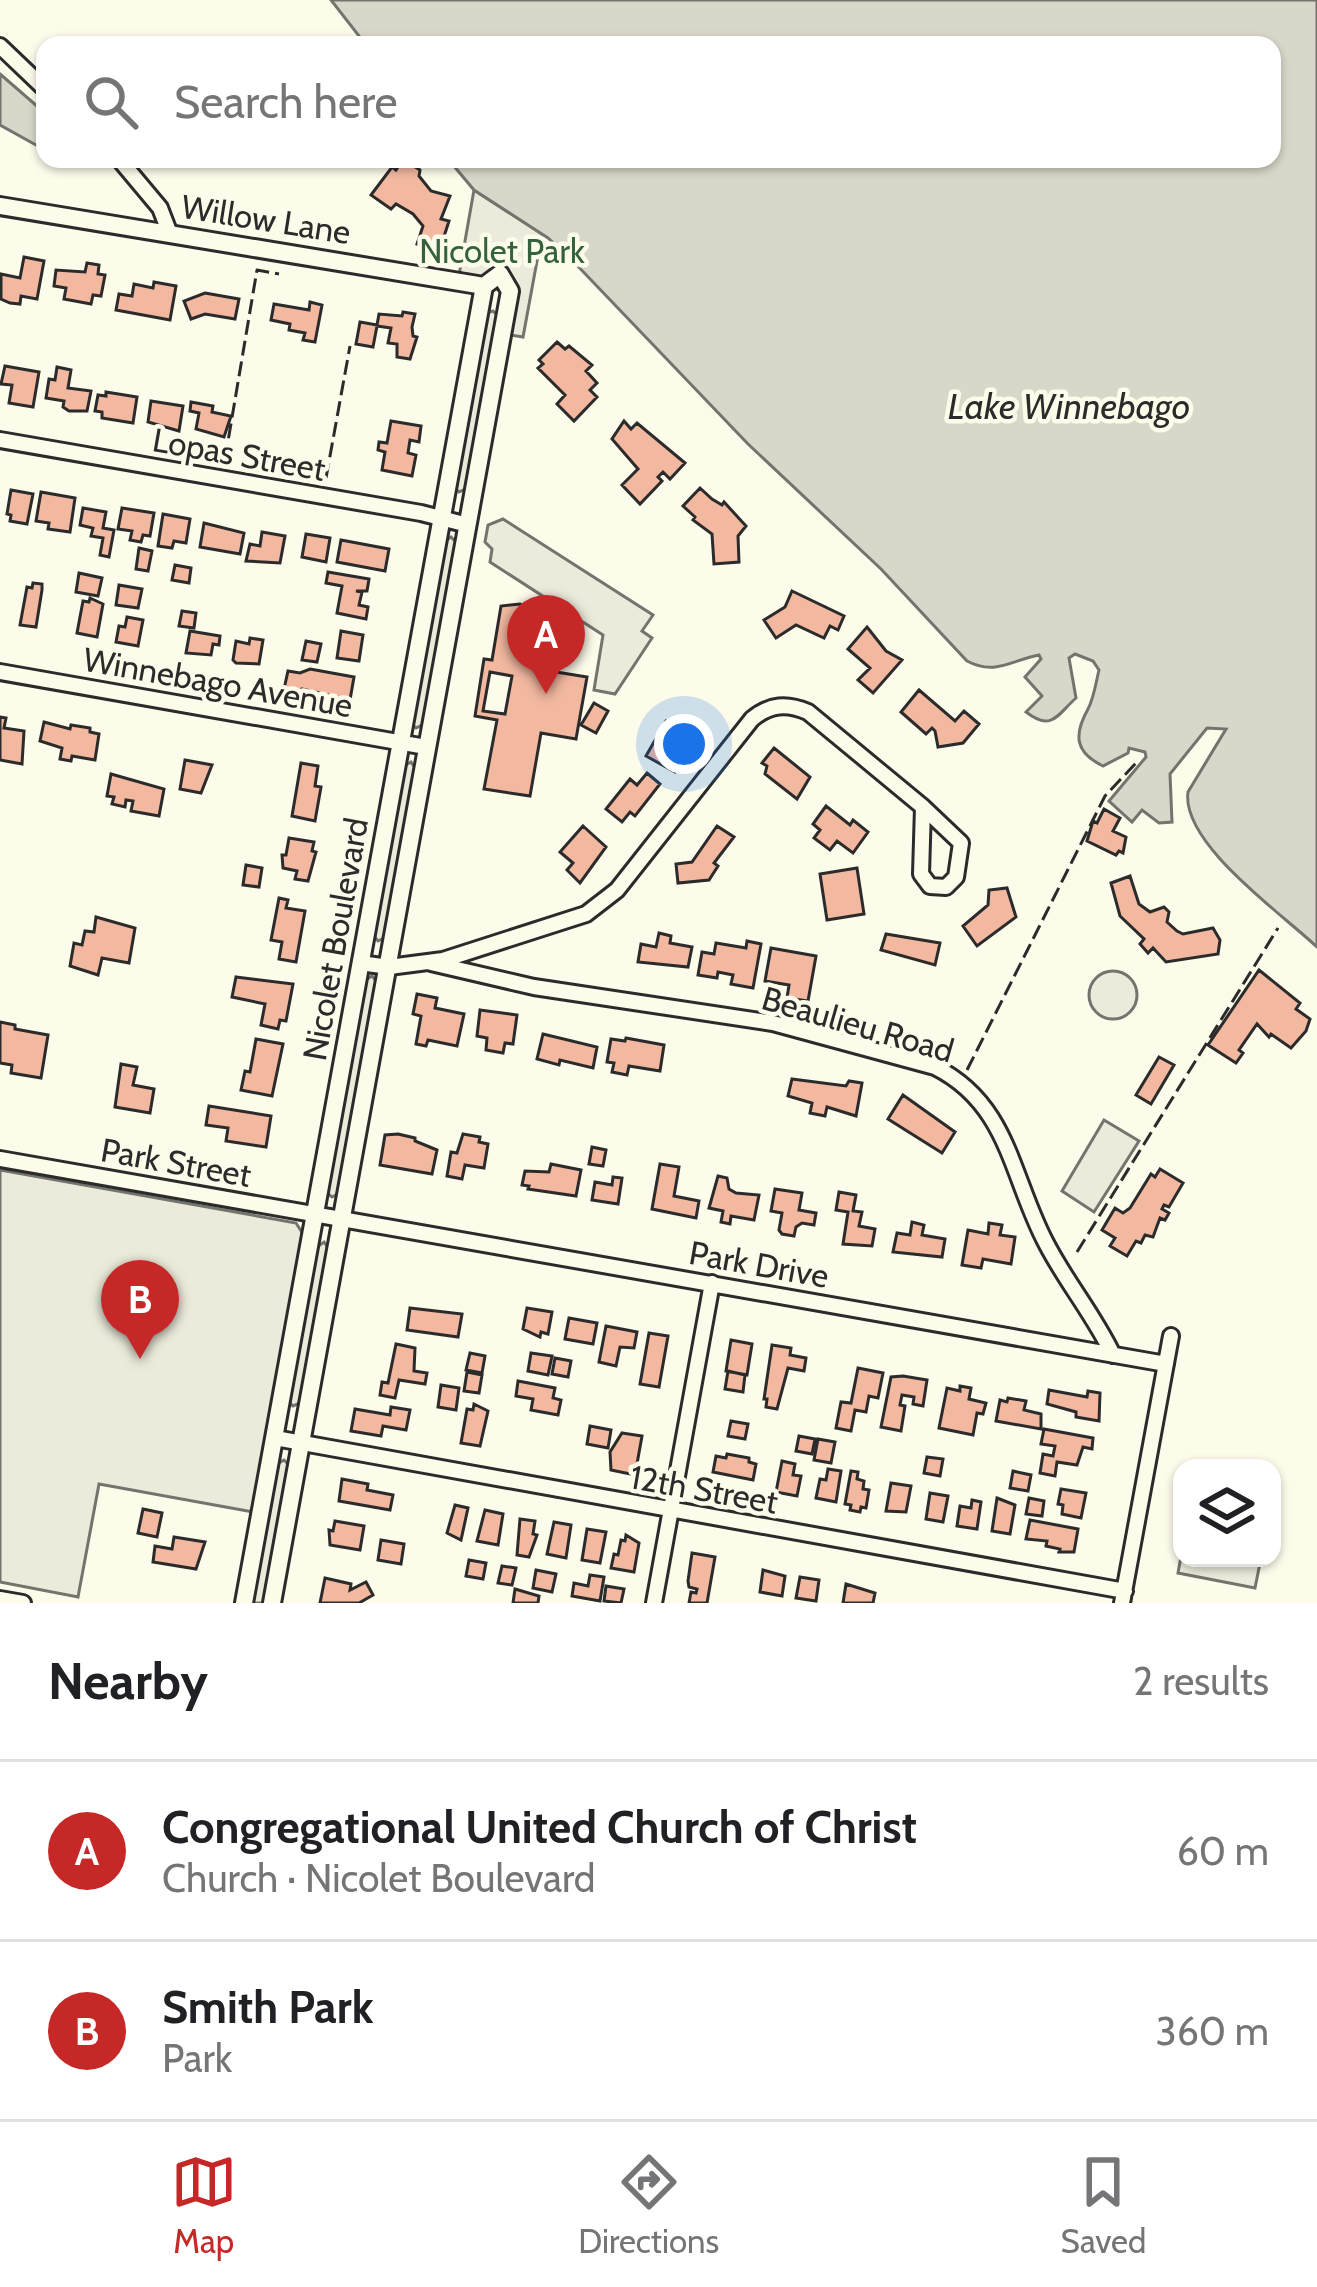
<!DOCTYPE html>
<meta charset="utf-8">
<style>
body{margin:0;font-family:Cabin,sans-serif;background:#f6f6f6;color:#202124}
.controls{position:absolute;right:36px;bottom:36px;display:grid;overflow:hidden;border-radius:24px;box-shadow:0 3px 9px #0004}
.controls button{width:108px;height:108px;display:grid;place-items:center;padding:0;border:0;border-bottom:3px solid #e0e0e0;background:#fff;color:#202124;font:60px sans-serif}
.you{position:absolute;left:684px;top:744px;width:42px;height:42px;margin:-30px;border:9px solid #fff;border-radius:50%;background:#1a73e8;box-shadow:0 0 0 18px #1a73e833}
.badge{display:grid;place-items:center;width:78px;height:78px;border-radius:50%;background:#c62828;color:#fff;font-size:39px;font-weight:700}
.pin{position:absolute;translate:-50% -99px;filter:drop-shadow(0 3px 6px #0008)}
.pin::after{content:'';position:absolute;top:63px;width:42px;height:36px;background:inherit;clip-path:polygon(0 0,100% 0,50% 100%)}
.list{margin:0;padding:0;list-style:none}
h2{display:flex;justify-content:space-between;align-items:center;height:156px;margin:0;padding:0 48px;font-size:51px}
h2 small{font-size:39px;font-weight:400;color:#757577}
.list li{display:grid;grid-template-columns:78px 1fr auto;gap:36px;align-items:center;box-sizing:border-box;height:180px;padding:0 48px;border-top:3px solid #e0e0e0}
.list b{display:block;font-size:45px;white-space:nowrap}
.list p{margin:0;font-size:39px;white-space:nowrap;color:#757577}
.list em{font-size:39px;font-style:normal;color:#757577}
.icon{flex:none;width:66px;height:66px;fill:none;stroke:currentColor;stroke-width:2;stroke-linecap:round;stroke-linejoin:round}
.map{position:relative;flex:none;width:1317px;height:1603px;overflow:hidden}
.search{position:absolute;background:#fff;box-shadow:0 3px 9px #0004;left:36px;right:36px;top:36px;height:132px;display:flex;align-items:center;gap:30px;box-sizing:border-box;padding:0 42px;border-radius:24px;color:#757577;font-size:45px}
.sheet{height:516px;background:#fff}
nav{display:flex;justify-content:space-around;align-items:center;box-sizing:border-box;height:168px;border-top:3px solid #e0e0e0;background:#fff;font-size:33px;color:#757577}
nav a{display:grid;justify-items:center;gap:6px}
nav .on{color:#c62828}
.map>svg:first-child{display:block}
</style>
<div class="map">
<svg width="1317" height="1603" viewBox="0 0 1317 1603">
<rect width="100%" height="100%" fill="#fdfbea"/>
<path fill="#ecebdb" stroke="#74746e" stroke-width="3" d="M474 190 542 234 523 337 510 335 502 291 459 275Z
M493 311 498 316 466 489 459 492 454 487 486 313Z
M451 537 456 542 423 725 416 728 411 723 445 541Z
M411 762 415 768 384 938 378 941 373 935 404 766Z
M1089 995a24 24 0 1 1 48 0a24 24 0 1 1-48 0Z
M372 976 377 982 338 1194 332 1197 327 1193 364 981Z
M1104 1120 1139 1141 1094 1212 1062 1191Z
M0 1170 296 1223 303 1234 253 1512 99 1484 78 1597 0 1582Z
M324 1242 328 1248 300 1403 293 1406 288 1401 317 1247Z
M284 1460 289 1465 265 1603H252L277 1464Z
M1182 1551V1558H1261L1255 1588 1178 1573Z"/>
<path fill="#eceadb" stroke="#74746e" stroke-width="3" d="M503 519 653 615 642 631 652 638 615 694 594 690 603 635 490 562 492 549 485 542 488 525Z"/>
<path fill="#d8d7c9" stroke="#74746e" stroke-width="3" d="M331 0H1317V947C1281 913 1181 843 1188 792L1226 729 1207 728 1170 774 1172 822 1159 823 1142 810 1132 822 1109 801 1146 757 1145 752 1129 748 1128 753 1103 766C1074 752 1074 734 1088 709 1094 698 1096 682 1099 670L1093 661 1075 654 1069 658 1076 698C1057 715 1052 732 1026 712L1042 696 1025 677 1041 659 1039 655C1012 660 995 676 967 661L881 569 748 444 571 259 548 238 474 190 448 159H1272V45H366Z
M0 74 45 113V150L0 125Z"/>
<path fill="#f2b8a0" stroke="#2b2b2b" stroke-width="3" fill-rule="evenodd" d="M409 163 420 170 419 176 431 191 450 196 441 219 449 221 439 252 417 244 423 226 413 214 396 204 391 209 371 195 392 167 396 170 400 164 404 166Z
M24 257 44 261 37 299 21 296 20 304 10 303 1 299V274L20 278Z
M87 263 99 265 98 274 105 275 101 296 93 295 91 304 64 299 66 288 54 286 56 270 85 272Z
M154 282 176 286 170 320 116 310 119 294 132 296 134 284 153 288Z
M205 293 239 299 235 319 205 314 191 319 184 301Z
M310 302 322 305 315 342 303 340 305 333 289 330 290 324 271 320 274 304 309 310Z
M403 312 415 314 412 327 413 336 417 337 410 359 397 357V344L388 343 391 328 377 326 373 347 356 344 360 322 377 325 379 314 402 316Z
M557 342 565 349 569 346 592 365 586 371 597 383 590 390 597 397 574 421 557 404 565 395 538 368 543 364 539 360Z
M5 366 39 372 33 407 9 403 12 385 1 384Z
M57 367 71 370 68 388 91 391 87 411H69L63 407 64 401 46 398 49 379 55 380Z
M106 392 137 397 133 423 102 418V412L95 411 98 395 106 396Z
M151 401 183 406 179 431 148 422Z
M191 402 213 406 212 412 231 416 224 437 196 429 199 413 190 411Z
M391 421 421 426 419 442 410 440 408 453 416 455 412 476 382 470 385 452 378 450 379 442 387 443Z
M624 421 631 429 637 423 685 463 670 479 663 472 658 477 662 481 640 504 622 485 638 469 612 439Z
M700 488 712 499 722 505 724 502 746 526 738 536 739 562 714 564 712 534 693 520 695 517 683 506Z
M11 490 33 494 27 524 10 521 11 515 7 514Z
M41 492 75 498 70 532 48 529 49 523 36 521Z
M83 508 106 512 103 528 114 530 109 557 100 555 103 538 91 536 93 528 80 525Z
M122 508 154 513 150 536 143 535 141 542 130 540 132 531 118 529Z
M163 514 190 519 186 543 174 541 172 548 158 546Z
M204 523 244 533 240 554 200 547Z
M262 532 285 536 280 563 246 561 250 544 260 546Z
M306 534 330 538 326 562 302 557Z
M341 540 389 549 385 571 337 562Z
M139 548 152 551 148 571 136 569Z
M175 565 191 568 189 583 172 580Z
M328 572 369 579 367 591H356L362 592 359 605 368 607 366 619 337 613 342 586 326 583Z
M79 573 102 578 98 596 76 592Z
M33 583 42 584V590L36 627 20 625 27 587 32 588Z
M119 585 142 589 138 608 116 605Z
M792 591 844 616 838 630 830 626 824 638 796 625 776 638 764 620 785 607Z
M90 598 103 604 97 637 77 633 83 601 89 602Z
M520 604 537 612 535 622 552 624 544 670 587 677 576 739 541 733 530 796 484 789 497 720 475 716 484 659 492 660 501 606ZM490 672 512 676 505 714 483 711Z
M182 611 196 613 194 628 179 626Z
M127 617 143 620 138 646 116 642 119 626 125 627Z
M867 627 886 651 902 660 873 693 858 680 870 668 848 649Z
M190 631 220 636 219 645 213 644 211 655 186 653Z
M341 631 363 635 359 661 337 658Z
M250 638 263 640 259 664 236 663 233 660 236 641 249 644Z
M306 641 321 644 317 662 302 660Z
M310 669 354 677 350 700 302 689 301 692 284 689 288 671 300 673Z
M919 690 955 721 964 711 979 724 963 743 938 747 935 731 932 728 926 734 901 712Z
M594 703 608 711 596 733 581 725Z
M0 717 6 718 4 728 24 731 22 764 0 760Z
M666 721 694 737 675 772 646 756Z
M44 722 70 729 71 725 90 728V732L99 734 95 760 72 756 71 761 60 759 62 748 40 741Z
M774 748 810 777 797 799 765 774 767 766 762 763Z
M185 760 212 765 201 793 180 789Z
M301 763 318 766 315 786 321 787 315 821 292 816Z
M647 773 660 784 635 816 630 812 622 822 606 809 630 779 637 785Z
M111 774 164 789 159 816 131 811 133 801 126 800 125 807 112 804 114 797 107 796Z
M826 806 850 825 853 820 868 832 853 853 837 841 830 850 814 838 820 830 813 824Z
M1104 809 1120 818 1113 831 1126 837 1123 853 1119 851 1116 855 1087 841 1093 821 1097 823Z
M583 826 606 847 580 883 567 870 573 863 560 852Z
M717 826 734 837 714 863 718 866 709 880 678 883 676 864 692 862Z
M289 838 314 842 312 851 316 852 308 881 295 879 297 871 283 868 282 855H286Z
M246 865 262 868 259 887 243 885Z
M857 868 864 914 827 920 820 874Z
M1130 876 1139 904 1150 912 1164 907 1169 912 1167 922 1177 931 1183 934 1213 928 1220 940 1218 954 1166 962 1153 948 1148 953 1140 944 1144 939 1120 916 1111 883Z
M1007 888 1016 917 977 946 963 926 988 905 989 890Z
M279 898 288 900 286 908 305 911 296 962 279 959 282 942 271 940Z
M96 917 135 928 129 963 102 958 98 975 70 966 74 943 82 945 85 931 94 932Z
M659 933 671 936 670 943 692 947 688 967 638 962 641 944 656 947Z
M886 934 940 943 935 965 881 950Z
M747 941 761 944 753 988 731 984 733 975 718 972 717 978 698 975 702 952 714 954 716 943 746 948Z
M771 948 816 956 808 1001 787 998 789 985 765 981Z
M1259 970 1300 1003 1296 1009 1310 1019 1306 1031 1291 1048 1271 1034 1269 1037 1257 1024 1239 1050 1243 1053 1236 1063 1208 1045Z
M236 977 293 984 286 1021 280 1020 278 1029 261 1025 265 1004 232 997Z
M417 994 437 998 435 1008 464 1014 457 1046 428 1040 426 1046 416 1044 421 1016 413 1014Z
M480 1010 517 1015 513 1044 505 1043 503 1053 486 1050 487 1038 477 1036Z
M0 1022 15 1025V1029L48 1035 41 1078 11 1073 12 1065 0 1063Z
M543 1034 597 1047 593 1068 560 1060 559 1065 537 1059Z
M626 1038 664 1045 660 1071 629 1066 627 1075 612 1072 614 1063 607 1062 611 1039 625 1041Z
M256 1039 283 1044 272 1096 241 1090 245 1071 250 1072Z
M1159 1057 1174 1065 1151 1104 1136 1095Z
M121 1064 137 1067 133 1085 154 1089 150 1113 115 1107Z
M792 1079 846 1086 849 1081 862 1083 856 1116 827 1107 825 1116 810 1113 812 1103 788 1096Z
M903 1095 955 1132 942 1153 888 1119Z
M209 1106 271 1116 266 1147 226 1141 228 1128 206 1125Z
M398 1134 415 1138V1141L437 1150 432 1174 380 1165 385 1135Z
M463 1134 480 1137 479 1142 488 1144 484 1168 465 1165 462 1179 447 1176 451 1152 457 1153Z
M592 1147 606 1150 603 1166 589 1164Z
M551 1164 581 1170 576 1196 528 1189 529 1186 522 1185 525 1171 549 1172Z
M660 1164 679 1167 674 1196 699 1201 696 1218 652 1209Z
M1160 1169 1183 1183 1169 1207 1164 1205 1162 1209 1169 1213 1165 1220 1160 1218 1153 1237 1145 1235 1141 1243 1136 1241 1127 1256 1110 1246 1115 1238 1102 1230 1115 1208 1123 1213 1130 1208 1151 1174 1155 1177Z
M718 1176 727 1178 729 1189 736 1193 759 1195 754 1220 731 1216 730 1224 721 1222 723 1211 709 1208Z
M613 1177 622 1178 618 1204 592 1200 595 1182 612 1185Z
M775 1189 802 1193 799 1210 816 1213 814 1225 802 1223 796 1227 794 1236 782 1234 779 1230 782 1213 771 1211Z
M839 1192 856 1195 853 1211 862 1212 859 1226 875 1229 872 1246 843 1244 848 1212 836 1210Z
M912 1222 924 1225 922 1235 945 1239 942 1257 893 1252 897 1233 910 1235Z
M989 1223 1002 1225 1000 1235 1015 1237 1011 1264 983 1259 981 1268 962 1265 968 1230 988 1234Z
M410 1308 462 1314 458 1337 407 1330Z
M527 1308 552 1312 548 1334 541 1332 540 1337 523 1329Z
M569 1318 597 1323 593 1344 565 1339Z
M606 1326 637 1332 634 1348 620 1347 616 1366 599 1362Z
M649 1333 668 1336 659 1387 640 1384Z
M731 1340 752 1344 747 1375 726 1371Z
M396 1344 415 1348 414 1371 427 1373 425 1384 399 1380 395 1398 380 1395 382 1382 388 1383Z
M772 1345 791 1348 790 1355 806 1358 804 1371 788 1368 777 1409 766 1407 767 1399H764Z
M470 1353 485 1356 482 1373 466 1370Z
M531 1353 552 1356 548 1375 528 1371Z
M555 1358 571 1361 568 1377 552 1374Z
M858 1368 883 1373 878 1398 869 1396 866 1412 855 1410 851 1431 836 1428 841 1402 851 1403Z
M728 1371 745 1375 743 1392 725 1389Z
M467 1372 482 1375 479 1393 464 1391Z
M903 1376 927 1380 923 1406 913 1404 914 1397 902 1395 900 1405 905 1406 901 1431 881 1427 891 1377Z
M518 1381 555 1388 553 1398 561 1400 558 1415 531 1410 533 1399 516 1396Z
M441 1385 459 1388 456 1410 438 1407Z
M960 1386 971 1388 969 1399 986 1403 983 1414 977 1413 973 1435 939 1428 947 1388 960 1391Z
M1049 1390 1087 1397 1088 1391 1100 1393 1099 1421 1076 1417V1412L1047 1404Z
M1008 1398 1026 1401 1024 1410 1041 1414V1429L996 1421 1000 1400 1007 1402Z
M474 1404 488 1411 480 1446 461 1443 467 1409 473 1410Z
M391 1407 410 1410 406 1430 383 1426 381 1436 351 1431 355 1409 390 1415Z
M731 1421 748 1424 745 1439 728 1436Z
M590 1426 611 1430 608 1448 587 1444Z
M1044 1429 1093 1438 1092 1449 1083 1447 1077 1465 1057 1462 1055 1476 1040 1473 1043 1454 1053 1456 1055 1446 1041 1444Z
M622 1433 642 1436 635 1475 611 1470 610 1452Z
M799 1436 815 1439 812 1454 796 1451Z
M818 1439 835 1442 831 1463 814 1460Z
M727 1454 749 1458V1462L756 1464 753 1480 713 1472 716 1456 726 1458Z
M927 1457 943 1459 940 1476 924 1473Z
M782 1461 795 1464 793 1475 801 1476 797 1496 776 1492Z
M828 1469 841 1471 836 1502 816 1498 820 1479 826 1480Z
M851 1471 858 1472 857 1479 864 1481 863 1489 869 1490 866 1508 861 1507 860 1512 850 1510 851 1505 845 1504Z
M1013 1471 1031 1475 1028 1491 1010 1488Z
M342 1479 368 1484 367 1490 393 1495 390 1510 339 1501Z
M891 1483 911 1486 906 1512 886 1511Z
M1061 1489 1086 1493 1081 1518 1062 1514 1063 1505 1058 1504Z
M930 1493 948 1496 943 1522 926 1519Z
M997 1498 1015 1505 1010 1534 992 1531Z
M1029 1498 1044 1501 1042 1516 1026 1514Z
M972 1500 981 1502 977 1529 957 1526 960 1506 971 1508Z
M455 1505 468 1508 461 1540 447 1533Z
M143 1509 162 1513 157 1537 138 1533Z
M485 1510 503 1514 498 1545 477 1541Z
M520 1519 535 1521 533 1534 537 1535 529 1557 517 1555Z
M1030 1520 1078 1529 1074 1552H1059L1060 1549 1046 1546 1047 1541 1026 1539Z
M335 1521 364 1526 360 1550 330 1545 329 1530 333 1531Z
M554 1522 571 1525 566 1558 547 1554Z
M587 1529 606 1532 600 1563 582 1560Z
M626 1535 639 1543 634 1572 611 1568 614 1554 618 1555 621 1540 625 1541Z
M174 1537 205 1542 196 1569 153 1562 155 1546 172 1549Z
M381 1540 404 1544 401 1564 378 1560Z
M692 1553 715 1557 707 1603H689L691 1592 696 1593 697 1589 689 1587 688 1581Z
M469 1560 486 1563 483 1579 466 1576Z
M502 1566 516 1568 512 1585 498 1583Z
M536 1570 556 1574 552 1592 533 1588Z
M763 1570 785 1576 782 1596 760 1592Z
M590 1575 604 1577 600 1601 572 1596 574 1583 588 1586Z
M800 1577 819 1580 816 1601 796 1598Z
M325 1578 351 1584 350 1590 366 1582 373 1595 359 1603H320Z
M846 1584 875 1593 873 1603H843Z
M606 1586 624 1589 621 1603 604 1601Z
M515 1589 539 1596 538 1603H513Z"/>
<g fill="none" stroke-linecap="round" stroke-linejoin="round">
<defs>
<path id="minor" d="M0 46 45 89
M119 159 160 208 170 234
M0 440 421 513 468 525
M0 672 426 747
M923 807 961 843 956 877 946 887 930 886 921 874Z
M360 963 389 967 443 960 586 914 617 890 752 719C770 704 787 703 808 712L923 807
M431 963 534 987 773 1023 935 1067C1009 1104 1011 1177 1046 1243 1066 1282 1094 1315 1113 1355
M0 1159 1166 1364
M275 1438 1125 1591
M0 1599 23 1603
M654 1603 712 1283
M1122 1603 1171 1336"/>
<path id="tertiary" d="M0 206 484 286 500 274 510 291 272 1603
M244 1603 484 286"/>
</defs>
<use href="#minor" stroke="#2b2b2b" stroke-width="20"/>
<use href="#tertiary" stroke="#2b2b2b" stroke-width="22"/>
<use href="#minor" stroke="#fdfbea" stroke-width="14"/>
<use href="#tertiary" stroke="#fdfbea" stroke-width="16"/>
<path stroke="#2b2b2b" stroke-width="3" stroke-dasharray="15 6" stroke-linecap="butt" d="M225 459 257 270 279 274
M326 478 350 346
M967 1070 1105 796 1136 763
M1077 1252 1278 928"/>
</g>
<g text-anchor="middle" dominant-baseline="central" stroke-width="9" stroke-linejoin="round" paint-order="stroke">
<g font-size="33" fill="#2b2b2b" stroke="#fdfbea">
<text transform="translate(266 219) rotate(9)">Willow Lane</text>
<text transform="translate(239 454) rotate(10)">Lopas Street</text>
<text transform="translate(218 682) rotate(10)">Winnebago Avenue</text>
<text transform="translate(335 939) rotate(-80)">Nicolet Boulevard</text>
<text transform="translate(858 1024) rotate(16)">Beaulieu Road</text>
<text transform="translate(176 1162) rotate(10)">Park Street</text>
<text transform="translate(759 1264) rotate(10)">Park Drive</text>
<text transform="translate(704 1489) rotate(10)">12th Street</text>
</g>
<g font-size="33" fill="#34623c" stroke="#fdfbea">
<text x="502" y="251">Nicolet Park</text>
</g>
<g font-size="36" font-style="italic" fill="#2b2b2b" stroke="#fdfbea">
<text x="1069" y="406">Lake Winnebago</text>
</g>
</g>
</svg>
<div class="controls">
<button><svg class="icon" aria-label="layers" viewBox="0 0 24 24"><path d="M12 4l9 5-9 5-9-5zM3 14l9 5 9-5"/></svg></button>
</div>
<div class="you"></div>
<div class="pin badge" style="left:546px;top:694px">A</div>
<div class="pin badge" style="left:140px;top:1359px">B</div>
<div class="search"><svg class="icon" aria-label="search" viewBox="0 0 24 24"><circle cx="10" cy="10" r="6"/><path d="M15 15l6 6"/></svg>Search here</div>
</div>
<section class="sheet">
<h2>Nearby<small>2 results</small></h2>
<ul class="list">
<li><span class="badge">A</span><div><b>Congregational United Church of Christ</b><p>Church · Nicolet Boulevard</p></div><em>60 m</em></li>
<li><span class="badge">B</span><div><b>Smith Park</b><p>Park</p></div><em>360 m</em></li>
</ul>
</section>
<nav>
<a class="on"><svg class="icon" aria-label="map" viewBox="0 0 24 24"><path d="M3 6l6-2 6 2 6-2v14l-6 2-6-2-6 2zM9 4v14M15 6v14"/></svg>Map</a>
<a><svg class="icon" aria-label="directions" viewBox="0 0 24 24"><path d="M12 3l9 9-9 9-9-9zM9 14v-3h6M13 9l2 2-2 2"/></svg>Directions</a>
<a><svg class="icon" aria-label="saved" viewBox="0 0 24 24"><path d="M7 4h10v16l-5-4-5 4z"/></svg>Saved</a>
</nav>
